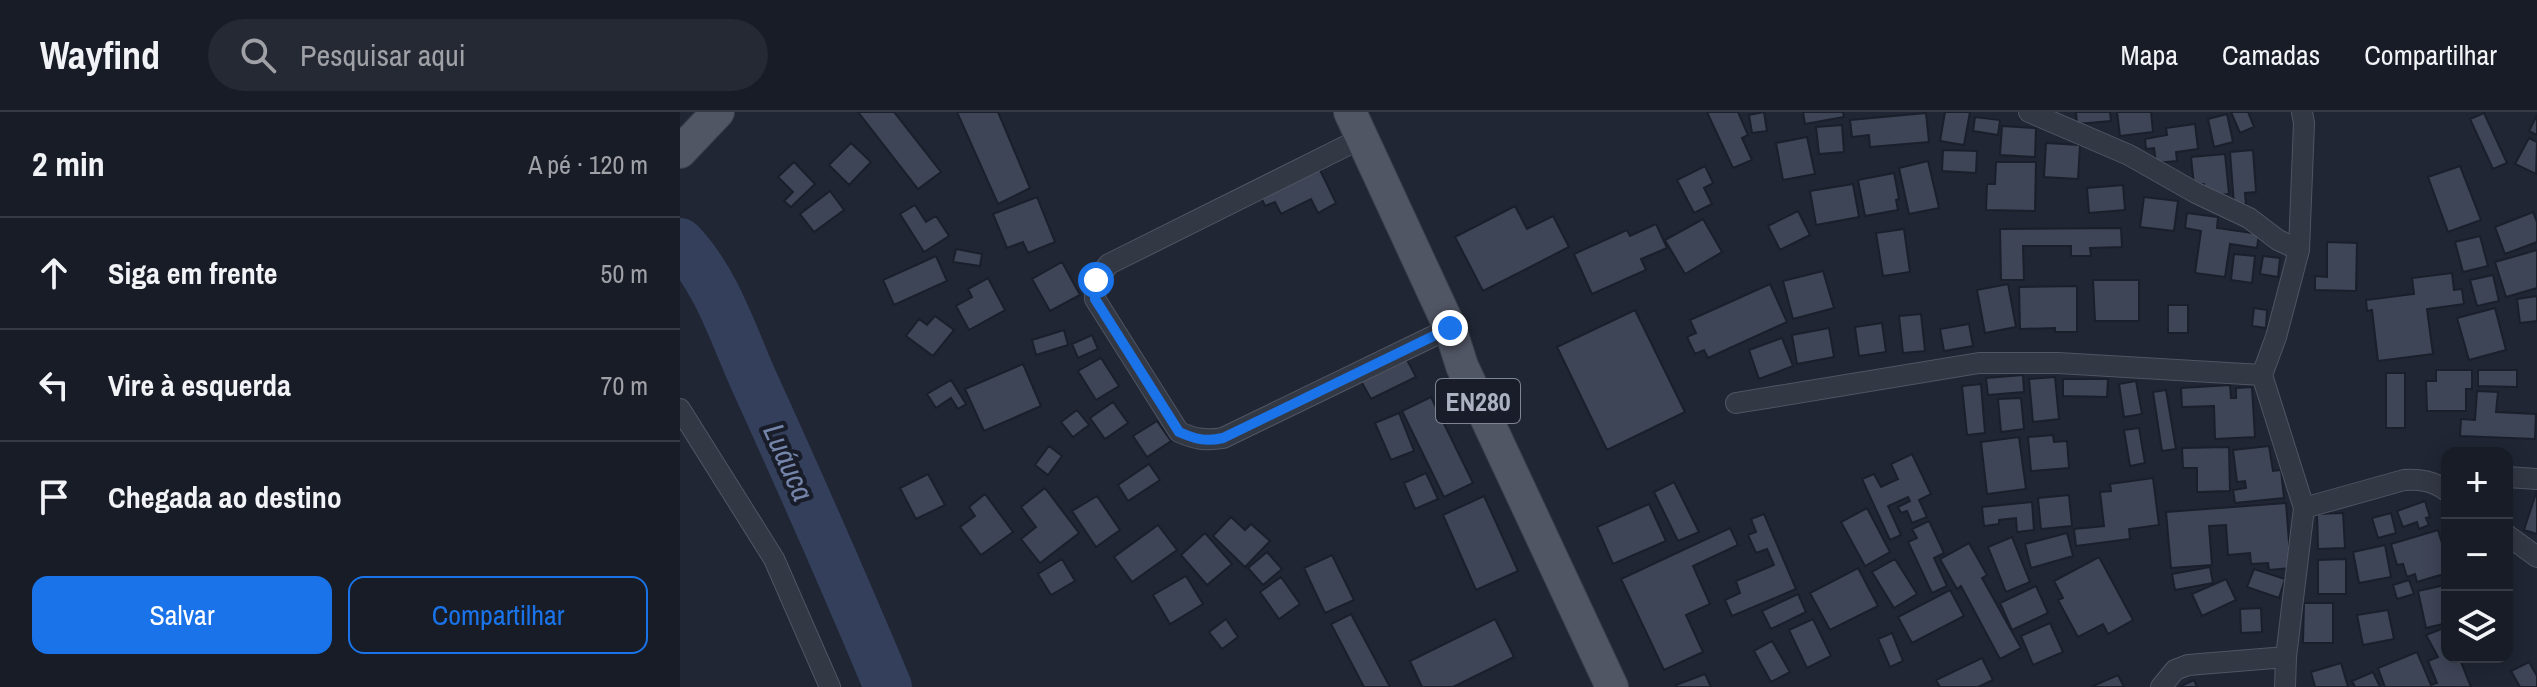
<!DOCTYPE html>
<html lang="pt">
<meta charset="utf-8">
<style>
body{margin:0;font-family:"Archivo Narrow",sans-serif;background:#252933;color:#f1f3f6}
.controls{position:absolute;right:24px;bottom:24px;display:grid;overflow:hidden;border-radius:16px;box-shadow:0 4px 20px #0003}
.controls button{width:72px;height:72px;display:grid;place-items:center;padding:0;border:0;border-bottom:2px solid #363a44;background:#181c27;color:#f1f3f6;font:40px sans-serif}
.stop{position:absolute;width:24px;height:24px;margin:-18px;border:6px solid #1a73e8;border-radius:50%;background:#fff}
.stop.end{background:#1a73e8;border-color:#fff;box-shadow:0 2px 8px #0008}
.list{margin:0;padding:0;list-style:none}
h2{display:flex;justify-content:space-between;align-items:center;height:104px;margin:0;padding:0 32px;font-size:34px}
h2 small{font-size:26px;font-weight:400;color:#9fa1a7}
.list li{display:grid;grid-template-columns:52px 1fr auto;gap:24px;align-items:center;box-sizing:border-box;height:112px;padding:0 32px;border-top:2px solid #363a44}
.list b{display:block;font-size:30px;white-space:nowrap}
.list em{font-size:26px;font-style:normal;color:#9fa1a7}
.actions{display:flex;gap:16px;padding:24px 32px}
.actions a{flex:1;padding:18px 0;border:2px solid #1a73e8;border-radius:16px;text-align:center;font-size:28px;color:#1a73e8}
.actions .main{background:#1a73e8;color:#fff}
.icon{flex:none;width:44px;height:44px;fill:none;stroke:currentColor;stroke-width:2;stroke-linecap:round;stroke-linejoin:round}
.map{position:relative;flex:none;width:1857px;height:575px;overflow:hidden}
header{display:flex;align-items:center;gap:48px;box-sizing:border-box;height:112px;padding:0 40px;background:#181c27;border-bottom:2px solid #363a44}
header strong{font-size:38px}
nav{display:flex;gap:44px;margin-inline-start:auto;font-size:28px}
.search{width:560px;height:72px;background:#252933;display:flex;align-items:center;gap:20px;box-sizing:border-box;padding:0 28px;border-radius:44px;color:#9fa1a7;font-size:30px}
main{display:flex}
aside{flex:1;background:#181c27}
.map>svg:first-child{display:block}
</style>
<header>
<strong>Wayfind</strong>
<div class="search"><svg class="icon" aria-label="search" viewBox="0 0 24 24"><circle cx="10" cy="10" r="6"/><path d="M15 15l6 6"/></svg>Pesquisar aqui</div>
<nav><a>Mapa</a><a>Camadas</a><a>Compartilhar</a></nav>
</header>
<main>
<aside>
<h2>2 min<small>A pé · 120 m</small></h2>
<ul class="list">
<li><svg class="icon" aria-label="ahead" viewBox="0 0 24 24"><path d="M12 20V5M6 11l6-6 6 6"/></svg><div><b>Siga em frente</b></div><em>50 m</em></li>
<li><svg class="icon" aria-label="left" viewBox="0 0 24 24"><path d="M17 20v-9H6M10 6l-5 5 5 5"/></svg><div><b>Vire à esquerda</b></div><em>70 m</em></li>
<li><svg class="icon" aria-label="arrive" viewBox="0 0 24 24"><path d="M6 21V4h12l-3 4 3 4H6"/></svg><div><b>Chegada ao destino</b></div></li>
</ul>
<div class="actions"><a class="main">Salvar</a><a>Compartilhar</a></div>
</aside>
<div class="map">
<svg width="1857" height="575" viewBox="0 0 1857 575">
<rect width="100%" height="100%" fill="#202634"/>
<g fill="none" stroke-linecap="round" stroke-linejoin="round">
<path stroke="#333f5b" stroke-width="48" d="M0 130C36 167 53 222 74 269 120 370 165 472 208 575"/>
</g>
<path fill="#3e4557" stroke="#1a1f2b" stroke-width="2" d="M178 0H214L261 60 238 77Z
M277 0H318L350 76 318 92Z
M1027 0H1058L1068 23 1062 26 1072 48 1053 56Z
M1084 0 1087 19 1072 21 1069 3Z
M1123 0H1163L1164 5 1125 12Z
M1265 0H1290L1284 33 1260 29Z
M1396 0H1430L1431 9 1397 12Z
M1437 0H1471L1473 20 1440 24Z
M1551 0H1568L1574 15 1560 21Z
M1246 1 1249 30 1190 35 1189 23 1172 25 1170 8Z
M1804 1 1827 51 1813 57 1790 7Z
M1547 2 1553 30 1534 35 1528 7Z
M1857 3V23L1849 19Z
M1295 5 1320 8 1318 23 1293 19Z
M1515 12 1518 37 1496 40 1497 49 1476 51 1474 36 1466 37 1465 27 1487 23 1486 16Z
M1162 13 1164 40 1139 42 1136 15Z
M1322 14 1356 16 1355 45 1320 43Z
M1127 25 1135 62 1103 68 1096 31Z
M1849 26 1857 30 1856 62 1835 52Z
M171 31 191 50 169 73 149 53Z
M1366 31 1400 33 1398 67 1364 65Z
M1263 38 1297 39 1296 61 1262 59Z
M1573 38 1576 80 1565 81 1566 92 1554 93 1550 40Z
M1545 42 1549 82 1525 84 1524 72 1514 73 1511 45Z
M1248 49 1259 96 1229 102 1219 56Z
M114 50 135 72 111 95 104 89 113 80 98 65Z
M1316 50H1356L1355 99 1306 98 1307 72H1315Z
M1025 54 1033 71 1024 76 1032 92 1014 101 997 68Z
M1780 54 1801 108 1768 120 1748 65Z
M639 56 656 91 638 101 631 87 601 102 595 90 585 94 581 85Z
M1214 61 1219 87 1216 88 1218 98 1185 104 1178 68Z
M1173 72 1179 105 1136 113 1130 79Z
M1443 73 1445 98 1409 101 1407 76Z
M150 79 164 98 134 120 120 102Z
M357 85 375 130 348 141 343 130 327 136 313 102Z
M1464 85 1498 89 1494 119 1460 115Z
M235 93 246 110 256 104 269 124 244 140 220 102Z
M835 94 847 117 873 104 889 135 803 179 775 125Z
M1118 99 1130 123 1100 138 1088 114Z
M1853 100 1857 110V130L1825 142 1815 115Z
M1507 101 1538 105 1537 116 1579 122 1577 136 1550 132 1545 165 1515 161 1521 119 1505 116Z
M1023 107 1042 140 1005 162 985 128Z
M976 112 987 136 961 147 966 158 912 182 894 142 947 118 950 124Z
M1441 116 1442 135 1410 136 1411 144H1391V134H1343L1344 168H1321L1320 117Z
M1224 117 1230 160 1203 164 1196 121Z
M1800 124 1808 154 1783 160 1775 130Z
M1647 130 1677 131 1676 179 1635 178V164L1647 165Z
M276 137 302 142 300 154 273 150Z
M1857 138V176L1826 185 1815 150Z
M1554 142 1575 144 1572 171 1551 168Z
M256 144 267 169 214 193 203 168Z
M1583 144 1600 146 1598 165 1580 162Z
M382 150 400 183 370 199 352 167Z
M1143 159 1154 196 1113 207 1103 169Z
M1772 161 1774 178 1782 177 1784 192 1747 197 1753 242 1698 249 1692 198 1687 199 1686 188 1734 182 1732 166Z
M1813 163 1819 189 1797 194 1790 168Z
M308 166 325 198 289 218 276 194 292 185 288 177Z
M1413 168H1459V209H1415Z
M1090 172 1107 210 1028 246 1024 238 1015 242 1007 225 1016 221 1010 208Z
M1328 172 1336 215 1305 221 1297 178Z
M1397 174V220H1375V216L1340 217 1339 175Z
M1857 184V209L1840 211 1837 187Z
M1488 193H1508V221H1488Z
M1574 196 1587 198 1586 216 1572 214Z
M1815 196 1826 238 1789 248 1777 206Z
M955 198 1005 300 927 338 877 235Z
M1241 202 1245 239 1223 241 1219 204Z
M255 204 274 218 253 244 226 224 239 207 247 213Z
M1202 211 1206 240 1179 244 1175 215Z
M1289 212 1293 234 1264 239 1260 217Z
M1149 216 1154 245 1117 252 1112 223Z
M384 218 388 233 356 243 352 228Z
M412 223 418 237 398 246 392 232Z
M1102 226 1113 254 1079 267 1069 238Z
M421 246 439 274 416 288 398 259Z
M726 246 736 265 691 287 681 269Z
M343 252 361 294 304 319 285 277Z
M1756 258H1792V277H1786V299H1747L1746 269H1756Z
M1798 258H1837V275L1798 274Z
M1706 261H1725V316H1706Z
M1343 263 1344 280 1308 283 1306 266Z
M1375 265 1379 307 1353 310 1349 267Z
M1383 267H1428L1427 285 1383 284Z
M271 268 286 292 278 297 271 286 256 296 247 282Z
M1456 269 1462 302 1444 305 1439 272Z
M1301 272 1305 321 1287 323 1282 274Z
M1550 273 1551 286H1556V276L1572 275 1575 325 1535 327 1534 294 1502 295 1501 276Z
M1486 278 1496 337 1482 339 1473 280Z
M1797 279 1818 280 1816 300 1856 302 1855 327 1780 324 1781 307 1795 308Z
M751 285 793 371 764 385 722 299Z
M1341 286 1344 317 1321 320 1318 287Z
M433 290 448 311 425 327 410 306Z
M397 298 409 313 393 325 381 310Z
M719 301 734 339 711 348 695 311Z
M477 309 491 329 467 345 453 324Z
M1459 316 1465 351 1450 354 1444 318Z
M1373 323 1374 330 1387 329 1389 356 1351 359 1348 325Z
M1339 325 1346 377 1307 382 1301 330Z
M369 334 382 344 368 363 355 353Z
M1589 334 1593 359 1601 358 1604 386 1555 391 1553 378 1566 376 1565 369 1557 370 1553 338Z
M1549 335 1550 379 1517 380V356H1503L1502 336Z
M1232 342 1251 382 1239 388 1247 405 1232 411 1227 399 1221 401 1218 395 1230 389 1228 385 1208 394 1221 423 1210 428 1182 367 1194 362 1201 375 1218 367 1211 352Z
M469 352 480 368 448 389 438 373Z
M746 361 758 387 735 397 724 371Z
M248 362 265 393 236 407 220 376Z
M1473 366 1479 413 1449 417 1450 427 1396 434 1394 417 1424 414 1420 380 1431 379 1430 372Z
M994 370 1019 420 998 429 974 380Z
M365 376 399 421 360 451 341 427 356 415 341 395Z
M1857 378V422L1844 418Z
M305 382 333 420 301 443 280 415 295 404 289 395Z
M1389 383 1392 414 1361 417 1358 386Z
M417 384 440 418 416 435 392 399Z
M804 384 838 459 796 478 763 403Z
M1745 389 1750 405 1746 406 1749 413 1739 417 1737 410 1723 415 1717 399Z
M1352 390 1354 418 1337 420 1336 406 1319 408V412L1304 414 1302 395Z
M1606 391 1611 456 1589 458 1588 451 1571 452 1570 441 1548 443 1546 413 1529 414 1532 453 1491 456 1486 400Z
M969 392 986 429 933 452 917 415Z
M1187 396 1210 440 1185 454 1161 410Z
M1663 401 1665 436 1638 437 1637 402Z
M1711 401 1716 421 1698 426 1692 406Z
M1084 402 1116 477 1052 504 1045 488 1060 481 1056 469 1094 453 1087 437 1076 441 1068 423 1076 420 1071 407Z
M551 405 565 418 571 412 590 429 565 455 533 424Z
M1249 409 1264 441 1254 446 1267 474 1252 481 1228 430 1237 426 1232 417Z
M478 413 497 438 452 470 434 445Z
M1050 416 1058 433 1013 454 1030 492 1006 503 1023 540 984 558 941 467Z
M1758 418 1767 448V461L1737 470 1735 462 1727 465 1723 452 1717 453 1711 432Z
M525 421 552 452 527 473 501 443Z
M1387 421 1393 444 1351 456 1345 432Z
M1332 425 1350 470 1326 480 1308 435Z
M1289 431 1307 463 1302 466 1341 536 1320 547 1281 474 1277 477 1260 447Z
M1705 433 1711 465 1679 471 1673 440Z
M587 440 602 457 583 473 568 456Z
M652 443 674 488 645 501 624 456Z
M1419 445 1453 508 1428 522 1423 512 1398 525 1378 488 1383 486 1374 469Z
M382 447 395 469 371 483 358 462Z
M1215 447 1237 482 1214 496 1192 460Z
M1666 447V482H1638V448Z
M1530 455 1533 471 1495 478 1492 462Z
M1178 456 1198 494 1150 518 1130 481Z
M1574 457 1605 467 1599 486 1567 475Z
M506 464 523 492 490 512 473 483Z
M601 465 620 492 599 507 580 480Z
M1546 467 1556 488 1522 504 1512 482Z
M1729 468 1734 482 1717 487 1713 473Z
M1765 473 1767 511 1746 516 1738 479Z
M1356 474 1368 501 1332 518 1320 491Z
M1270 478 1284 504 1232 531 1218 505Z
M1118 482 1126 500 1091 517 1082 499Z
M1624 491H1653V531H1623Z
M1581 496 1582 520 1561 521 1560 497Z
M1708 498 1714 527 1683 533 1677 503Z
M671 502 710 575H684L651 512Z
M546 507 558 525 542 537 529 520Z
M815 507 834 545 773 575H742L730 549Z
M1133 507 1151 544 1127 556 1109 518Z
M1370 511 1383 540 1353 553 1341 524Z
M1764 516 1767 524V545H1779L1791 575H1705L1698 556 1737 540 1751 573 1757 571 1748 549 1758 545 1746 523Z
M1212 521 1223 549 1210 555 1198 527Z
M1092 529 1110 560 1091 570 1074 539Z
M1302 546 1313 568 1298 575H1260L1256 568Z
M1849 550 1857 564V575H1840L1831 559Z
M1661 551 1668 575H1635L1631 560Z
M1693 560 1700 575H1675L1672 569Z
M1025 562 1031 575H996V573Z
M1438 563 1444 575H1411Z
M1514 568 1517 575H1499Z"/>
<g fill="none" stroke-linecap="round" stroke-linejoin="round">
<defs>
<path id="minor" d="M1349 0 1449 43 1516 81 1569 106 1598 128 1619 138
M682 26 429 152 416 168 415 187 499 320C515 327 526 329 543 326L770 216
M1056 291 1299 251H1378L1582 263
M0 297 94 447 150 575
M1827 365 1857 367
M1624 396 1724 368C1741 367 1753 369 1767 379
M1827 423 1857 445
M1481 575 1495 558 1508 553 1606 545
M1605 575 1606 545 1624 396 1582 263 1596 225 1619 138 1624 11 1622 0"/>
<path id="primary" d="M670 0 770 216 782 254 932 575
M0 40 38 0"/>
</defs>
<use href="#minor" stroke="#505563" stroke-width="22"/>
<use href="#primary" stroke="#3c414e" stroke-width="34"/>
<use href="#minor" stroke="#333845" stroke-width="20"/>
<use href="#primary" stroke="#515665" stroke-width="32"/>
</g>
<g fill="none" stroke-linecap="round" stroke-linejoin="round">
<path stroke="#1a73e8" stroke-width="10" d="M416 168 415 187 499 320C515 327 525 330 543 326L770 216"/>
</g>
<g text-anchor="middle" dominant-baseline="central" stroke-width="8" stroke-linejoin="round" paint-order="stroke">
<rect fill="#181d29" stroke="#808594" stroke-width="2" x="756" y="267" width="84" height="44" rx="6"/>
<g font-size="26" font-weight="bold" fill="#adb2c2">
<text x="798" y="289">EN280</text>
</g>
<g font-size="30" font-style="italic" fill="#7585aa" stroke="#181d29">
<text transform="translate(109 350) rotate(66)">Luáuca</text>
</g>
</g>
</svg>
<div class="controls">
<button>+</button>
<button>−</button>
<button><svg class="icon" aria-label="layers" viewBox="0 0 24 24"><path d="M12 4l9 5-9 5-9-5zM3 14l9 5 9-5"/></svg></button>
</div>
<div class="stop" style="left:416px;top:168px"></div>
<div class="stop end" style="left:770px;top:216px"></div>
</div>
</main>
